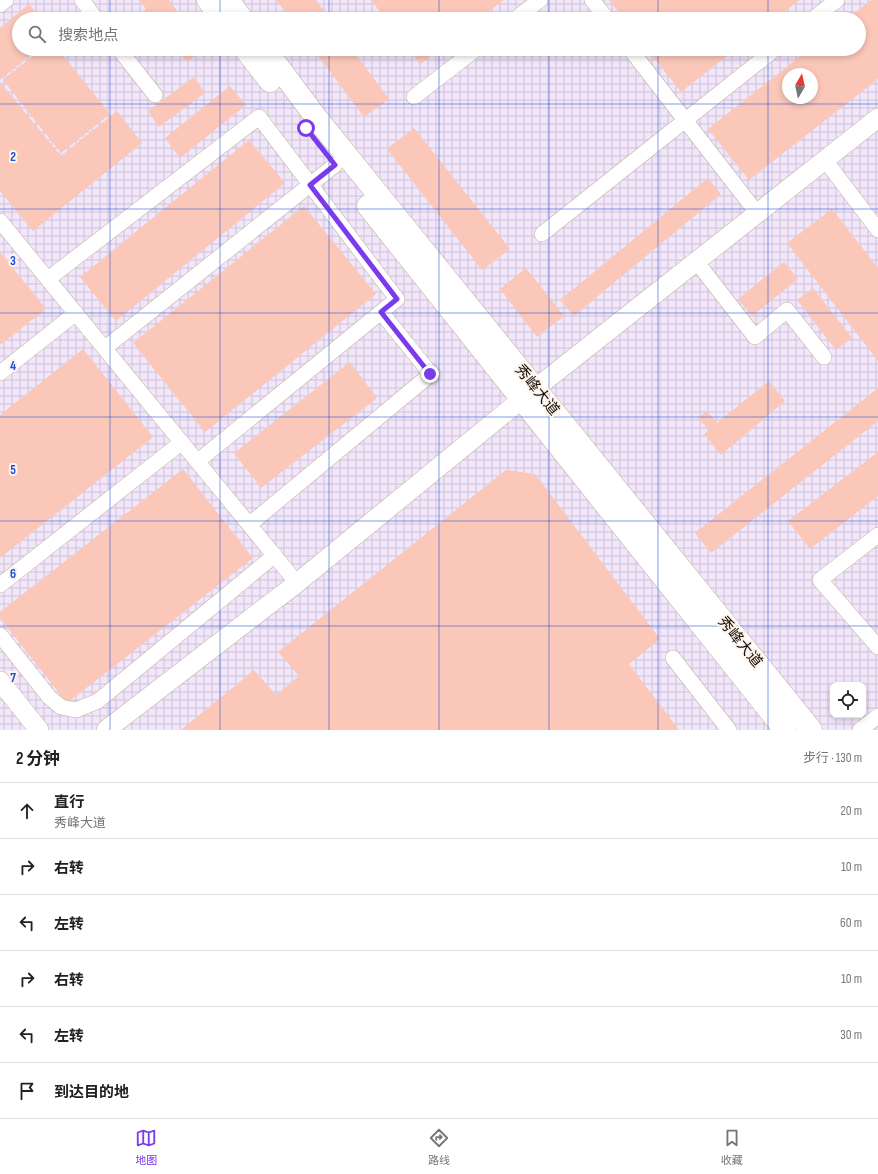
<!DOCTYPE html>
<html lang="zh">
<meta charset="utf-8">
<style>
body{margin:0;font-family:"Sofia Sans Condensed","Noto Sans SC",sans-serif;background:#f2f2f2;color:#202124}
.controls{position:absolute;right:12px;bottom:12px;display:grid;overflow:hidden;border-radius:8px;box-shadow:0 2px 6px #0003}
.controls button{width:36px;height:36px;display:grid;place-items:center;padding:0;border:0;border-bottom:1px solid #e0e0e0;background:#fff;color:#202124;font:20px sans-serif}
.compass{position:absolute;left:782px;top:68px;width:36px;height:36px;border-radius:50%;background:#fff;box-shadow:0 2px 6px #0003;rotate:9deg}
.stop{position:absolute;width:12px;height:12px;margin:-9px;border:3px solid #7c3aed;border-radius:50%;background:#fff}
.stop.end{background:#7c3aed;border-color:#fff;box-shadow:0 1px 4px #0008}
.list{margin:0;padding:0;list-style:none}
h2{display:flex;justify-content:space-between;align-items:center;height:52px;margin:0;padding:0 16px;font-size:17px}
h2 small{font-size:13px;font-weight:400;color:#757577}
.list li{display:grid;grid-template-columns:26px 1fr auto;gap:12px;align-items:center;box-sizing:border-box;height:56px;padding:0 16px;border-top:1px solid #e0e0e0}
.list b{display:block;font-size:15px;white-space:nowrap}
.list p{margin:0;font-size:13px;white-space:nowrap;color:#757577}
.list em{font-size:13px;font-style:normal;color:#757577}
.icon{flex:none;width:22px;height:22px;fill:none;stroke:currentColor;stroke-width:2;stroke-linecap:round;stroke-linejoin:round}
.map{position:relative;flex:none;width:878px;height:730px;overflow:hidden}
.search{position:absolute;background:#fff;box-shadow:0 2px 6px #0003;left:12px;right:12px;top:12px;height:44px;display:flex;align-items:center;gap:10px;box-sizing:border-box;padding:0 14px;border-radius:22px;color:#757577;font-size:15px}
.sheet{height:388px;background:#fff}
nav{display:flex;justify-content:space-around;align-items:center;box-sizing:border-box;height:56px;border-top:1px solid #e0e0e0;background:#fff;font-size:11px;color:#757577}
nav a{display:grid;justify-items:center;gap:2px}
nav .on{color:#7c3aed}
.map>svg:first-child{display:block}
</style>
<div class="map">
<svg width="878" height="730" viewBox="0 0 878 730">
<defs>
<pattern id="industrial-grid" width="8" height="8" patternUnits="userSpaceOnUse"><rect width="8" height="8" fill="#f2e6fb"/><path d="M0 4h8M4 0v8" fill="none" stroke="#cfc4d6"/></pattern>
</defs>
<rect width="100%" height="100%" fill="#fdf4ec"/>
<path fill="url(#industrial-grid)" fill-rule="evenodd" d="M0 0H878V730H0ZM19 19H859V49H19ZM788 74H812V98H788ZM833 685H863V715H833Z"/>
<path fill="#fbc7b8" fill-rule="evenodd" d="M139 0H169L183 19H136L135 18 146 9Z
M276 0H316L330 19H291Z
M371 0H504L479 19H386Z
M609 0H800L775 19H624Z
M871 0H878V79L749 180 708 129 809 49H859V19H847ZM788 74H812V98H788Z
M29 4 41 19H19V49H38L0 80V28Z
M41 49H58L110 114 61 153 3 80Z
M177 49H204L187 62Z
M313 49H352L389 99 364 117Z
M409 49H440L420 64Z
M647 49H736L681 92Z
M194 77 205 93 159 127 148 111Z
M0 82 61 156 117 111 142 143 33 231 0 191Z
M230 86 246 105 180 158 165 138Z
M414 128 510 249 482 270 387 149Z
M249 140 285 183 116 321 80 277Z
M708 178 721 194 574 316 560 300Z
M304 206 376 294 205 432 133 343Z
M832 209 878 268V361L787 243Z
M0 252 46 309 0 345Z
M784 262 798 279 752 316 738 299Z
M526 268 564 316 537 337 500 289Z
M813 288 852 338 836 350 797 300Z
M83 349 153 437 0 558V415Z
M350 362 377 398 261 488 234 453Z
M769 381 785 401 721 455 704 434 709 430 698 418 707 411 717 423Z
M878 388V421L711 553 695 533Z
M878 452V496L810 549 788 521Z
M183 469 253 558 67 703 0 618V612Z
M506 470 535 474 660 639 629 664 679 730H181L254 670 276 695 299 676 278 652Z"/>
<g fill="none" stroke-linecap="round" stroke-linejoin="round">
<defs>
<path id="minor" d="M82 0 96 19
M592 0 607 19
M0 5 6 0
M515 19 540 0
M813 19 837 0
M119 49 155 95
M630 49 757 213
M414 97 476 49
M825 160 878 230
M0 221 297 583
M542 234 775 49
M696 261 755 337 787 310 824 357
M48 279 259 117 397 299 198 461
M105 348 335 165
M0 373 76 313
M250 524 431 374 381 312
M878 535 820 580 878 647
M0 585 182 442
M0 635 49 697 61 707 76 710 98 701 275 555
M673 658 729 730
M860 730 878 716"/>
<path id="tertiary" d="M0 681 39 730
M106 730 297 583 522 399 878 118"/>
<path id="primary" d="M208 0 222 19
M228 0 242 19
M245 49 270 81
M265 49 318 120 811 730
M368 206 785 730"/>
</defs>
<use href="#minor" stroke="#c6b19f" stroke-width="16"/>
<use href="#tertiary" stroke="#c6b19f" stroke-width="20"/>
<use href="#primary" stroke="#c6b19f" stroke-width="23"/>
<use href="#minor" stroke="#fff" stroke-width="15"/>
<use href="#tertiary" stroke="#fff" stroke-width="19"/>
<use href="#primary" stroke="#fff" stroke-width="22"/>
</g>
<g fill="none" stroke-linecap="round" stroke-linejoin="round">
<path stroke="#7c3aed" stroke-width="5" d="M306 128 335 165 310 185 397 299 381 312 430 374"/>
</g>
<path fill="none" stroke="#1d4ed8" stroke-width="1" stroke-opacity="0.55" d="M110 0V19M220 0V19M329 0V19M439 0V19M549 0V19M658 0V19M768 0V19M110 49V730M220 49V730M329 49V730M439 49V730M549 49V730M658 49V730M768 49V730M0 104H878M0 209H878M0 313H878M0 417H878M0 521H878M0 626H878"/>
<g text-anchor="middle" dominant-baseline="central" stroke-width="4" stroke-linejoin="round" paint-order="stroke">
<g font-size="15" fill="#150d07" stroke="#fdf4ec">
<text transform="translate(537 390) rotate(51)">秀峰大道</text>
<text transform="translate(740 642) rotate(51)">秀峰大道</text>
</g>
</g>
<g font-size="13" text-anchor="middle" font-weight="bold" fill="#1d4ed8" stroke="#fdf4ec" stroke-width="4" stroke-linejoin="round" paint-order="stroke">
<text x="13" y="161">2</text>
<text x="13" y="265">3</text>
<text x="13" y="370">4</text>
<text x="13" y="474">5</text>
<text x="13" y="578">6</text>
<text x="13" y="682">7</text>
</g>
</svg>
<div class="controls">
<button><svg class="icon" aria-label="locate" viewBox="0 0 24 24"><circle cx="12" cy="12" r="6"/><path d="M12 2v4M12 18v4M2 12h4M18 12h4"/></svg></button>
</div>
<svg class="compass" viewBox="-18 -18 36 36"><path d="M0-13l5 13h-10z" fill="#e53935"/><path d="M0 13l5-13h-10z" fill="#757577"/></svg>
<div class="stop" style="left:306px;top:128px"></div>
<div class="stop end" style="left:430px;top:374px"></div>
<div class="search"><svg class="icon" aria-label="search" viewBox="0 0 24 24"><circle cx="10" cy="10" r="6"/><path d="M15 15l6 6"/></svg>搜索地点</div>
</div>
<section class="sheet">
<h2>2 分钟<small>步行 · 130 m</small></h2>
<ul class="list">
<li><svg class="icon" aria-label="ahead" viewBox="0 0 24 24"><path d="M12 20V5M6 11l6-6 6 6"/></svg><div><b>直行</b><p>秀峰大道</p></div><em>20 m</em></li>
<li><svg class="icon" aria-label="right" viewBox="0 0 24 24"><path d="M7 20v-9h11M14 6l5 5-5 5"/></svg><div><b>右转</b></div><em>10 m</em></li>
<li><svg class="icon" aria-label="left" viewBox="0 0 24 24"><path d="M17 20v-9H6M10 6l-5 5 5 5"/></svg><div><b>左转</b></div><em>60 m</em></li>
<li><svg class="icon" aria-label="right" viewBox="0 0 24 24"><path d="M7 20v-9h11M14 6l5 5-5 5"/></svg><div><b>右转</b></div><em>10 m</em></li>
<li><svg class="icon" aria-label="left" viewBox="0 0 24 24"><path d="M17 20v-9H6M10 6l-5 5 5 5"/></svg><div><b>左转</b></div><em>30 m</em></li>
<li><svg class="icon" aria-label="arrive" viewBox="0 0 24 24"><path d="M6 21V4h12l-3 4 3 4H6"/></svg><div><b>到达目的地</b></div></li>
</ul>
</section>
<nav>
<a class="on"><svg class="icon" aria-label="map" viewBox="0 0 24 24"><path d="M3 6l6-2 6 2 6-2v14l-6 2-6-2-6 2zM9 4v14M15 6v14"/></svg>地图</a>
<a><svg class="icon" aria-label="directions" viewBox="0 0 24 24"><path d="M12 3l9 9-9 9-9-9zM9 14v-3h6M13 9l2 2-2 2"/></svg>路线</a>
<a><svg class="icon" aria-label="saved" viewBox="0 0 24 24"><path d="M7 4h10v16l-5-4-5 4z"/></svg>收藏</a>
</nav>
